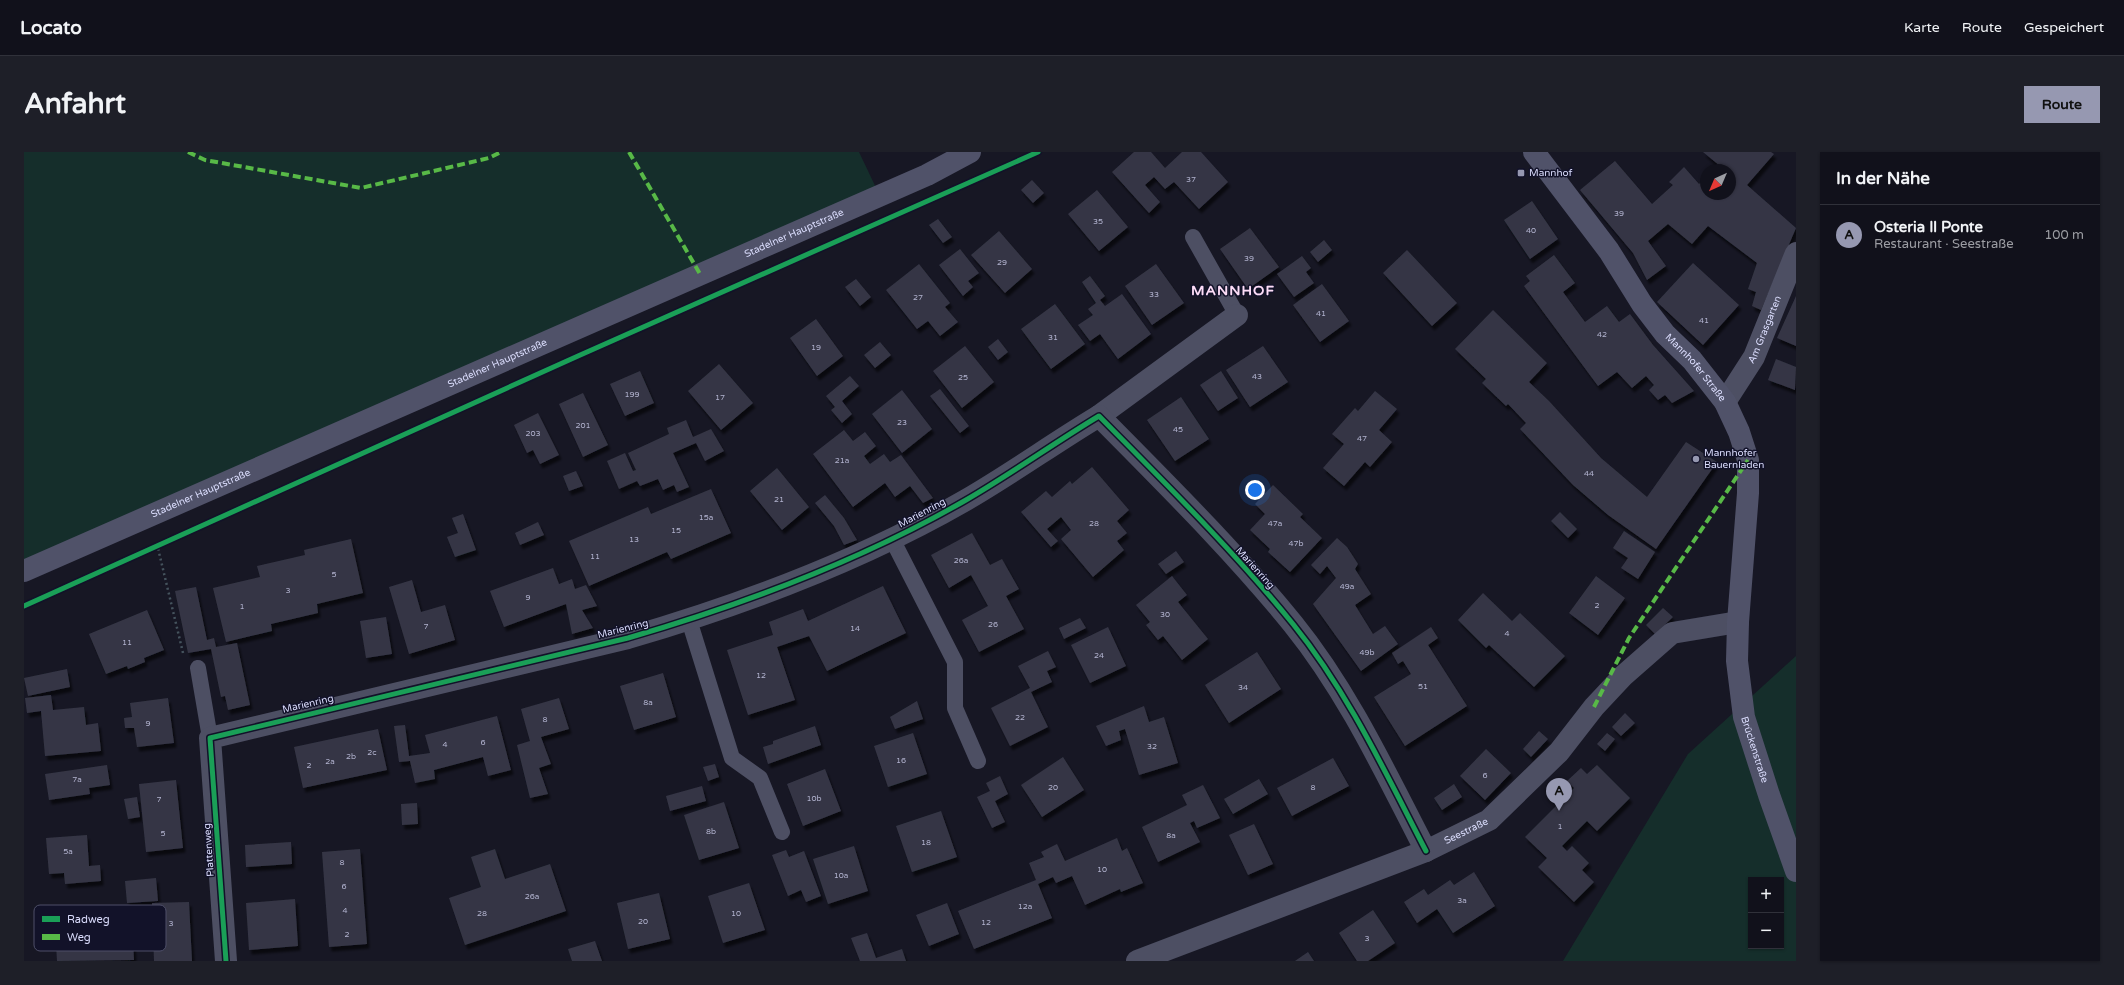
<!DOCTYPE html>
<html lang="de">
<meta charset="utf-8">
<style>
body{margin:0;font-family:"Varela Round",sans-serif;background:#1e1f28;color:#f1f3f6}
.controls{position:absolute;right:12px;bottom:12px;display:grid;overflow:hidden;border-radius:0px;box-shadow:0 1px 3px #0004}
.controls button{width:36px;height:36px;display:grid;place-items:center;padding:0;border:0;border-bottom:1px solid #30313a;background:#11111b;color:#f1f3f6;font:20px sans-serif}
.compass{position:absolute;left:1676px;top:12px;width:36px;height:36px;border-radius:50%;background:#11111b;box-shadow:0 1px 3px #0004;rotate:224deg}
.you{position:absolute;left:1231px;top:338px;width:14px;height:14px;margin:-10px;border:3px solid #fff;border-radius:50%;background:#1a73e8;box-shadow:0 0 0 6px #1a73e833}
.badge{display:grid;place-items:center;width:26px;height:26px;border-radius:50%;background:#9698b1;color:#111;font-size:13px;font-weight:700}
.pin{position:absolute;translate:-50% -33px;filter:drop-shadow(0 1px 2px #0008)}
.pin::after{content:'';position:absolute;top:21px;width:14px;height:12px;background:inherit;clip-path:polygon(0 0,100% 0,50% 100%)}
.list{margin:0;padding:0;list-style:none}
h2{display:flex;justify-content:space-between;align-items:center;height:52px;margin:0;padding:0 16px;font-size:17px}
h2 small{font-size:13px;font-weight:400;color:#9c9da3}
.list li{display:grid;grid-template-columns:26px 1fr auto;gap:12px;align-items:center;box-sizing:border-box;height:60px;padding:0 16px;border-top:1px solid #30313a}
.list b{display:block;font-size:15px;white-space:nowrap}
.list p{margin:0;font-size:13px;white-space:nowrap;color:#9c9da3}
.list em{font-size:13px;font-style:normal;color:#9c9da3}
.map{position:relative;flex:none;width:1772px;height:809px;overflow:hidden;border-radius:0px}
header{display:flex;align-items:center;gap:24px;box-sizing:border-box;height:56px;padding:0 20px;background:#11111b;border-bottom:1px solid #30313a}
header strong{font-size:19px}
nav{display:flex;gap:22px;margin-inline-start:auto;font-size:14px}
.intro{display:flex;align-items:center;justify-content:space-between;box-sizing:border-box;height:96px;padding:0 24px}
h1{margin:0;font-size:28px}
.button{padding:10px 18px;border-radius:0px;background:#9698b1;color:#111;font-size:14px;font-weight:700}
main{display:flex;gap:24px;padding:0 24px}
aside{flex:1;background:#11111b;border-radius:0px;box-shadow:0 1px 3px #0004}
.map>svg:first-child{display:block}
</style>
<header>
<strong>Locato</strong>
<nav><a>Karte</a><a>Route</a><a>Gespeichert</a></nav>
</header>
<div class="intro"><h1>Anfahrt</h1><a class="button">Route</a></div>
<main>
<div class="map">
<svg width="1772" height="809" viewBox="0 0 1772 809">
<defs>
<filter id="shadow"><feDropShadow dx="2.5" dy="4.5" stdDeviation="1" flood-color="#0009"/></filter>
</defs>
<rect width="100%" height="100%" fill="#171724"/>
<path fill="#152e2b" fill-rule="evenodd" d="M0 0H835L855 42 0 420Z
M1772 504V809H1539L1664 602ZM1727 728H1757V794H1727Z"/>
<path fill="#353645" filter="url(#shadow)" d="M1110 0H1127L1141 16 1158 0H1177L1204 30 1175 57 1150 30 1141 37 1130 25 1121 33 1136 50 1125 61 1088 20Z
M1679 0H1747L1750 2 1723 33 1772 76 1737 158 1728 154 1732 140 1724 137 1733 111 1684 74 1668 92 1644 72 1624 89 1642 114 1623 128 1609 101 1556 38 1591 9 1628 52 1649 33 1645 30 1660 15 1675 32 1682 26V42H1706V18H1691L1696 14Z
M1008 28 1020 41 1009 51 997 38Z
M1073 38 1104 75 1075 99 1044 62Z
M1508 49 1534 87 1506 107 1480 68Z
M914 67 928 85 919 91 905 73Z
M1226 76 1255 115 1224 137 1196 97Z
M975 79 1008 117 981 141 947 103Z
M1300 88 1308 98 1294 110 1286 100Z
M936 97 955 121 944 129 949 135 939 144 915 113Z
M1383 98 1433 151 1408 174 1359 121Z
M1530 103 1551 131 1539 140 1561 170 1583 154 1595 170 1606 162 1629 193 1670 239 1648 251 1641 243 1634 248 1625 238 1630 233 1622 224 1608 236 1593 220 1574 234 1500 134 1506 129 1502 124Z
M1278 104 1287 116 1282 120 1290 131 1270 145 1253 122Z
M1669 111 1715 153 1679 193 1633 150Z
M895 112 926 151 921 155 934 170 916 184 904 169 893 177 862 138Z
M1132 112 1160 151 1128 173 1101 134Z
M1066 124 1081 144 1076 148 1081 154 1098 142 1127 182 1094 207 1076 182 1066 189 1054 173 1069 163 1064 157 1072 151 1058 130Z
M832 127 847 145 836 154 821 135Z
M1298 132 1325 169 1296 190 1269 153Z
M1772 144V194L1753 186Z
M1031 152 1061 192 1027 217 997 177Z
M1469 158 1523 211 1505 230 1525 249 1577 306 1623 345 1662 290 1693 310 1632 397 1584 363 1549 333 1496 277 1502 271 1484 252 1482 254 1458 231 1462 227 1431 197Z
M792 167 819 204 793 224 766 186Z
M974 187 984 200 974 208 964 195Z
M856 190 867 203 851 216 840 203Z
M941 194 970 230 938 256 909 219Z
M1239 194 1264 230 1226 255 1202 218Z
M1752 207 1772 215 1771 238 1744 228Z
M695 212 729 251 697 278 664 239Z
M616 219 630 251 601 264 586 232Z
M1197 219 1214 246 1194 259 1176 233Z
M826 224 835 234 818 249 828 262 818 271 807 258 811 255 802 244Z
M916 237 945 274 936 281 906 244Z
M878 238 908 277 878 301 848 262Z
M1351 239 1373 257 1355 278 1368 290 1346 315 1341 310 1320 334 1299 316 1320 292 1308 282 1331 256 1334 259Z
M559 241 584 293 559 305 535 252Z
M1157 245 1185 287 1151 309 1123 268Z
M514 261 535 303 516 312 509 298 503 301 490 273Z
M662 268 669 285 687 277 700 299 681 309 672 291 649 301 665 335 653 340 650 333 639 338 634 327 616 334 613 329 595 337 583 309 601 301 609 319 612 318 604 301 645 282 643 276Z
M820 278 829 289 841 280 852 294 840 304 846 312 860 302 866 310 877 303 909 346 899 351 886 334 871 345 861 331 829 355 789 302Z
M1068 315 1105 358 1093 369 1103 381 1093 389 1100 398 1069 425 1037 387 1047 378 1037 365 1023 377 1034 389 1027 395 997 360 1022 339 1028 345 1046 329 1048 332Z
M753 316 785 355 758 378 726 339Z
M552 319 559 334 545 339 539 324Z
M1249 333 1279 362 1276 365 1298 386 1266 420 1244 400 1246 397 1226 378 1241 362 1231 352Z
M687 337 707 381 647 407 643 400 565 434 545 389 624 355 627 362Z
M801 343 820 366 833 388 820 393 810 374 791 351Z
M1536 360 1553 377 1544 386 1527 369Z
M439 362 452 398 431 405 423 385 434 381 428 366Z
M514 370 520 383 496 393 491 381Z
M1600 379 1631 400 1614 427 1597 416 1604 406 1589 396Z
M948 381 966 413 978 407 987 423 995 437 982 444 1000 477 955 500 938 468 964 454 947 423 925 436 907 403Z
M1313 386 1323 395 1334 412 1331 417 1347 442 1331 453 1349 482 1361 474 1374 492 1337 519 1289 452 1312 426 1303 414 1296 422 1287 413Z
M327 387 339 441 293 452 294 461 247 472 248 479 202 490 189 436 236 425 233 414 281 403 280 398Z
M1152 399 1160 410 1142 422 1134 412Z
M529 416 535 432 548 427 551 437 562 433 573 454 558 458 569 476 548 482 542 452 480 475 466 439Z
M1148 424 1163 443 1154 450 1184 487 1158 508 1139 484 1134 488 1122 473 1126 470 1112 453Z
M1572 424 1601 446 1574 483 1545 461Z
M388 428 397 460 421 453 431 488 385 502 365 435Z
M859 434 882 481 803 519 785 484 753 495 771 548 724 563 703 498 749 483 745 470 779 457 784 469Z
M172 435 183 488 190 486 192 495 213 491 226 553 204 558 201 544 197 545 187 497 164 501 151 439Z
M1459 441 1488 469 1496 461 1541 504 1510 535 1465 493 1462 496 1434 468Z
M1639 456 1649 465 1631 482 1622 473Z
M123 458 140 498 120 506 121 510 104 517 103 514 82 522 65 482Z
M362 465 368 502 342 506 336 469Z
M1056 466 1062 476 1040 487 1035 476Z
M1084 475 1102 514 1066 531 1047 493Z
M1407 475 1414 486 1404 493 1443 554 1381 594 1350 545 1387 522 1379 509 1374 512 1368 501Z
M1024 499 1032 515 1023 519 1028 530 1007 540 1024 575 986 594 967 556 1006 536 994 514Z
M1233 500 1257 537 1205 571 1181 533Z
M43 517 46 535 4 544 0 526Z
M639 521 652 565 610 578 596 534Z
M27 543 29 558 60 555 62 573 74 571 77 599 21 604 17 559 3 561 1 546Z
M144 546 150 591 113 595 110 576H101L100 566 108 565 106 551Z
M535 546 545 577 517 585 527 612 515 616 524 642 506 646 493 593 506 589 497 557Z
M893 549 899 567 871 577 866 565Z
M1120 554 1125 570 1140 565 1154 611 1115 623 1101 577 1095 579 1097 588 1082 594 1072 574Z
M1601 561 1611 571 1597 584 1588 575Z
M473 564 487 618 464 624 459 605 410 618 411 627 391 631 386 609 375 610 370 574 381 573 385 604 406 601 401 583Z
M791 574 797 593 744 612 739 595 749 592V589Z
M354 577 363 618 279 636 270 595Z
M1515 579 1524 587 1507 605 1499 597Z
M889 581 903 622 864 635 850 594Z
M1583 581 1591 587 1581 599 1573 592Z
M1462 597 1487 621 1461 648 1436 624Z
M1039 605 1060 638 1018 665 997 633Z
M1309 606 1325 634 1268 664 1253 636Z
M691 612 695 625 684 629 679 615Z
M83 613 86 633 65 636 66 642 25 648 21 622Z
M1573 613 1606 646 1573 679 1563 669 1538 694 1543 699 1548 694 1565 711 1558 718 1570 730 1550 750 1514 715 1523 706 1501 685 1550 636 1543 629 1557 616 1563 622Z
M801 617 817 659 779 674 763 632Z
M976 624 984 642 971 649 981 670 968 676 953 645 966 639 962 631Z
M1235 627 1244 642 1209 662 1200 647Z
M152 628 159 696 122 700 115 632Z
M1430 632 1438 645 1418 658 1410 646Z
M1179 633 1196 666 1173 676 1170 669 1166 671 1176 690 1134 710 1118 675 1163 653 1158 643Z
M678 634 682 649 646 659 642 644Z
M113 645 116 665 104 667 100 647Z
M700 650 715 696 675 708 660 663Z
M393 651 394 672 378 673 377 652Z
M917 659 933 705 888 720 872 674Z
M1230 672 1249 712 1224 723 1205 683Z
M63 683 65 714 76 713 77 729 41 732 40 721 25 722 22 686Z
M1093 686 1098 699 1103 696 1119 731 1097 740 1096 737 1061 753 1048 724 1032 731 1029 725 1014 732 1028 766 950 797 934 759 1012 728 1005 711 1020 705 1017 700 1033 692 1041 709Z
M267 690 268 712 222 715 221 693Z
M830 694 844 739 804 752 789 707Z
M336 697 343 792 305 795 298 700Z
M471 697 481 727 526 712 542 759 441 793 425 746 457 735 447 705Z
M762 698 765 705 780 699 797 744 782 750 777 738 764 744 748 703Z
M1450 720 1471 754 1429 781 1413 757 1393 771 1380 750 1400 737 1404 743 1426 728 1430 733Z
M132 726 134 749 103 751 101 729Z
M725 731 741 778 699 791 684 744Z
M635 741 646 787 604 797 593 751Z
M271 747 274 794 225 798 222 751Z
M165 750 168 809H130L128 751Z
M923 751 935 782 905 794 892 763Z
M1349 758 1371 791 1344 809H1333L1315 781Z
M60 762 61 775 108 772 110 808 33 809 32 792H37L36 763Z
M843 781 852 806 878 797 882 809H836L827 786Z
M571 789 578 809H548L544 797Z
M1284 800 1290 809H1271Z"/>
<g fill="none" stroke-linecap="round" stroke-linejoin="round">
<path stroke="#45535d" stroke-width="2.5" stroke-dasharray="2 3" stroke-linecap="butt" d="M133 392 159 501"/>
<path stroke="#4d4f63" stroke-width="16" d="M1169 85 1213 163
M868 387 931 510V556L954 609
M665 468 708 606 736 626 758 680
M174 516 186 586"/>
<g stroke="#4d4f63" stroke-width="22">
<path id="s1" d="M1701 250 1730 205 1772 101"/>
<path d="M1075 264 1213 163"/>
<path d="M202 809 186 586 604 486C721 452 836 409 942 348 987 322 1030 291 1075 264 1141 331 1209 398 1269 472 1324 540 1362 622 1402 699"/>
<path id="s2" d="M1113 809 1402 699 1465 668 1535 600 1570 555 1599 524 1648 481 1714 470"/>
</g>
<g stroke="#505269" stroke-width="22">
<path id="s3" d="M1510 0 1585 99 1618 152 1641 182 1668 208 1701 250 1715 280 1724 308V341L1714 470 1713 509 1720 565 1745 643 1772 719"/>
<path id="s4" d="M0 419 903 23 946 0"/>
</g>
<path stroke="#58b947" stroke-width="4" stroke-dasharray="8 4" stroke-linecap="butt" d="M164 0 181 8 337 36 465 6 477 0
M605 0 676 122
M1570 555 1605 486 1724 308"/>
<defs>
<path id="cycleway" d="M0 454 554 204 1014 0
M202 809 186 586 604 486C721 452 836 409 942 348 987 322 1030 291 1075 264 1141 331 1209 398 1269 472 1324 540 1362 622 1402 699"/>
</defs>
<use href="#cycleway" stroke="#121229" stroke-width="8"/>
<use href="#cycleway" stroke="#1a9f57" stroke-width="5"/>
</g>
<g fill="#9698b1" stroke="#121229" stroke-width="1.5">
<rect x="1493" y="17" width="8" height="8" rx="2"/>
<circle cx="1672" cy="307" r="4"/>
</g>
<g text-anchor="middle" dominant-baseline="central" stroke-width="3" stroke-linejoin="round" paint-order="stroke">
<g font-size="8" fill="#b2b3cf">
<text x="1167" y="27">37</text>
<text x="1595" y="61">39</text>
<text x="1074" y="69">35</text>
<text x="1507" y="78">40</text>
<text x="1225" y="106">39</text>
<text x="978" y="110">29</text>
<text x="1130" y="142">33</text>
<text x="894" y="145">27</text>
<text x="1297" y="161">41</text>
<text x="1680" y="168">41</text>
<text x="1578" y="182">42</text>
<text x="1029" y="185">31</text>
<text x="792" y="195">19</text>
<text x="1233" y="224">43</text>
<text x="939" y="225">25</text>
<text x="608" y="242">199</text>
<text x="696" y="245">17</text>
<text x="878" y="270">23</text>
<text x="559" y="273">201</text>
<text x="1154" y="277">45</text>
<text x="509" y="281">203</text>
<text x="1338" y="286">47</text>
<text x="818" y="308">21a</text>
<text x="1565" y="321">44</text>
<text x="755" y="347">21</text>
<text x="682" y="365">15a</text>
<text x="1070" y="371">28</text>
<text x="1251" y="371">47a</text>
<text x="652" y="378">15</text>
<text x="610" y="387">13</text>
<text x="1272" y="391">47b</text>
<text x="571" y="404">11</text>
<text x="937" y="408">26a</text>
<text x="310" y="422">5</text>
<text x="1323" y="434">49a</text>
<text x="264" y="438">3</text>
<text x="504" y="445">9</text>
<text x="1573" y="453">2</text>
<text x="218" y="454">1</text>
<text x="1141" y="462">30</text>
<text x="969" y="472">26</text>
<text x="402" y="474">7</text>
<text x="831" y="476">14</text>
<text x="1483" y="481">4</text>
<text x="103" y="490">11</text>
<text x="1343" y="500">49b</text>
<text x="1075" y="503">24</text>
<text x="737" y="523">12</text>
<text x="1399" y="534">51</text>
<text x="1219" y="535">34</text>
<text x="624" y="550">8a</text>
<text x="996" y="565">22</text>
<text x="521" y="567">8</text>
<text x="124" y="571">9</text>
<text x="459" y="590">6</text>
<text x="421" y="592">4</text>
<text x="1128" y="594">32</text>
<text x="348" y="600">2c</text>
<text x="327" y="604">2b</text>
<text x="877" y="608">16</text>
<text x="306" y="609">2a</text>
<text x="285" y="613">2</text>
<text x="1461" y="623">6</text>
<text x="53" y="627">7a</text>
<text x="1029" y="635">20</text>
<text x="1289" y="635">8</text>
<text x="790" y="646">10b</text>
<text x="135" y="647">7</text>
<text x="1536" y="674">1</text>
<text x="687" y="679">8b</text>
<text x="139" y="681">5</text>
<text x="1147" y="683">8a</text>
<text x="902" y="690">18</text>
<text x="44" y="699">5a</text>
<text x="318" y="710">8</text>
<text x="1078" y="717">10</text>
<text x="817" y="723">10a</text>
<text x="320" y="734">6</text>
<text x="508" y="744">26a</text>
<text x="1438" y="748">3a</text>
<text x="1001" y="754">12a</text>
<text x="321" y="758">4</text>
<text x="458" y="761">28</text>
<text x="712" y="761">10</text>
<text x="619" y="769">20</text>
<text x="962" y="770">12</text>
<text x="147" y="771">3</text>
<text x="323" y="782">2</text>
<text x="1343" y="786">3</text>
</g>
<g font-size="10" fill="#dbddfd" stroke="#121229" text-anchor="start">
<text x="1505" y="21">Mannhof</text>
<text x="1680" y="301">Mannhofer<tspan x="1680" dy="12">Bauernladen</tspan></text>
</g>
<g font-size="10" fill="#dbddfd" stroke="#121229">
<text stroke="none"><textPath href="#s4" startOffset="841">Stadelner Hauptstraße</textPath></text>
<text stroke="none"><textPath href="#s1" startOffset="83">Am Grasgarten</textPath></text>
<text stroke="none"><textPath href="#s4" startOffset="517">Stadelner Hauptstraße</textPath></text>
<text stroke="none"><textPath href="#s3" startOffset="270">Mannhofer Straße</textPath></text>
<text stroke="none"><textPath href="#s4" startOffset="193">Stadelner Hauptstraße</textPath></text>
<text transform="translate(898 361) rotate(-28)">Marienring</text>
<text transform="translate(1231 416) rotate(48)">Marienring</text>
<text transform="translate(599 477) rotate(-14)">Marienring</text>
<text transform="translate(284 552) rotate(-13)">Marienring</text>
<text stroke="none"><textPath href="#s3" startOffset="670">Brückenstraße</textPath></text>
<text stroke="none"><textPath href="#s2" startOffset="354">Seestraße</textPath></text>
<text transform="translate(185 698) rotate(-94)">Plattenweg</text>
</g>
<g font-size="14" font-weight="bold" letter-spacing="1" fill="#fdddf7" stroke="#121229">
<text x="1209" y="138">MANNHOF</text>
</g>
</g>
<rect x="10" y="753" width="132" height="46" rx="6" fill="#121229" stroke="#4e4f69" stroke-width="1"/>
<rect x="18" y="764" width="18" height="6" fill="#1a9f57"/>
<rect x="18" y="782" width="18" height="6" fill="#58b947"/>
<g font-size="11" fill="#dbddfd">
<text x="43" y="771">Radweg</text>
<text x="43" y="789">Weg</text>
</g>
</svg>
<div class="controls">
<button>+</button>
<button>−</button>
</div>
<svg class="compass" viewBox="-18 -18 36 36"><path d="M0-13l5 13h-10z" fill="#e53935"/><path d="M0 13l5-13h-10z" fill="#9c9da3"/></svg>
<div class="you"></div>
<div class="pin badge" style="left:1535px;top:659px">A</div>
</div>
<aside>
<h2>In der Nähe<small></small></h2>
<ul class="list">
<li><span class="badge">A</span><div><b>Osteria Il Ponte</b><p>Restaurant · Seestraße</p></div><em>100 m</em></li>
</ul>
</aside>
</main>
